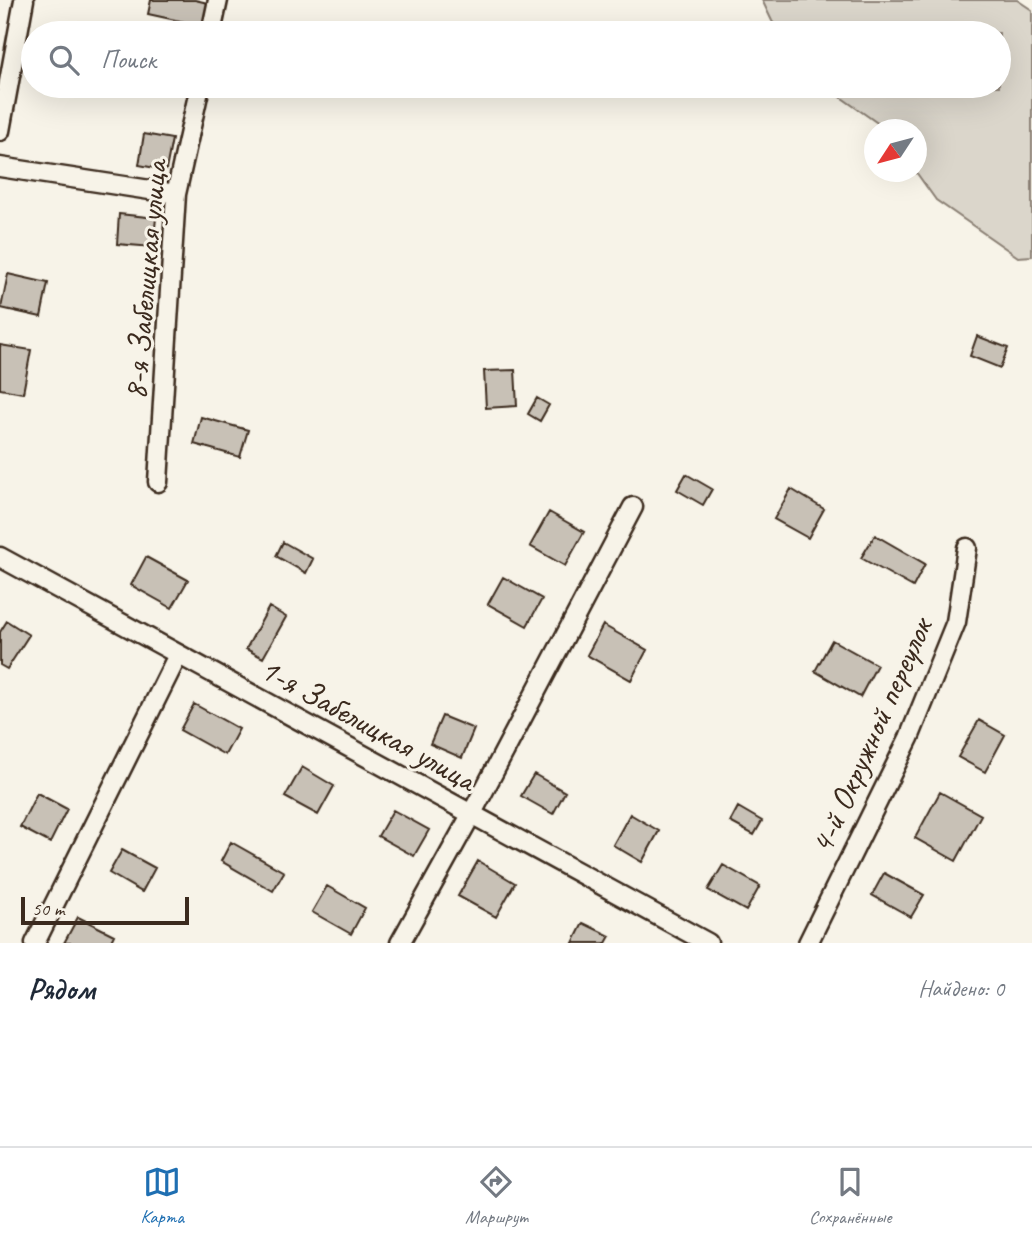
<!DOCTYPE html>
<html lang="ru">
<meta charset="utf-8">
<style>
body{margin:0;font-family:Caveat,sans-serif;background:#f2f2f3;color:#1f2937}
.compass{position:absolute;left:864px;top:119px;width:63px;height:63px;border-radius:50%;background:#fff;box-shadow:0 7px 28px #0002;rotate:234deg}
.scale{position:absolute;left:21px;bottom:18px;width:168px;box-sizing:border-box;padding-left:7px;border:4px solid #3b2a1e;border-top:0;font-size:19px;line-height:24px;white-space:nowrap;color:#3b2a1e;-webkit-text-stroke:5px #f7f3e8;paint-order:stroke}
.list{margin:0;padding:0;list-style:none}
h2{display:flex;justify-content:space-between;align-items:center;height:91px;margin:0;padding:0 28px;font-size:30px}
h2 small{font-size:23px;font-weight:400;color:#747a83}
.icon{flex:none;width:38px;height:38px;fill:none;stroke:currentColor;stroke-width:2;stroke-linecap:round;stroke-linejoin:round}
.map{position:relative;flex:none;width:1032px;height:943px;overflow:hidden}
.search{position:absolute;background:#fff;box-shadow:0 7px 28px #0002;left:21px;right:21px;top:21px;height:77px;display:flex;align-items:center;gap:18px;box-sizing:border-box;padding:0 24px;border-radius:38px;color:#747a83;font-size:26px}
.sheet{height:203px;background:#fff}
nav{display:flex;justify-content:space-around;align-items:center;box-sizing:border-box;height:98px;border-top:2px solid #e0e1e3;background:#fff;font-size:19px;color:#747a83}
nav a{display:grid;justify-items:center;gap:4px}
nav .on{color:#1f6fb2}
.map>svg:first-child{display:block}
</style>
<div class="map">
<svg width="1032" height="943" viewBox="0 0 1032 943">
<rect width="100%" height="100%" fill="#f7f3e8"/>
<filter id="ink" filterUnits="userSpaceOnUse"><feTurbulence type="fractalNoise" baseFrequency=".0143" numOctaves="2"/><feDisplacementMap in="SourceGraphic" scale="14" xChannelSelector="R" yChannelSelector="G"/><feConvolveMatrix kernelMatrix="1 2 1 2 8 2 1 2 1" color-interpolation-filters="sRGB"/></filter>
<g filter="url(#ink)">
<path fill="#dbd6cb" stroke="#8b8074" stroke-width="2" d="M762 0H1017L1032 10V256L1018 257 936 200 916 172V130L886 129 825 86H999V33H781L772 21Z"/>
<path fill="#c8c1b6" stroke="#3b2a1e" stroke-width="2" d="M151 0H195L208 3 203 26 148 14Z
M144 134 172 139 166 170 139 165Z
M119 214 156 218 153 247 117 244Z
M8 274 48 283 41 317 1 308Z
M977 336 1008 348 1000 368 970 356Z
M0 345 31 350 23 393 0 389Z
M515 370 517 406 486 408 484 371Z
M537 398 549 405 540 421 528 414Z
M201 417 248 430 240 457 194 444Z
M686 474 712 489 703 505 677 490Z
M791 489 824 509 808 538 774 519Z
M549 512 584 532 565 566 530 546Z
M875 535 925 564 913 587 861 558Z
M283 542 313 559 306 573 276 556Z
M146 557 188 580 172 608 131 585Z
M503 577 542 599 527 626 488 604Z
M269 607 286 617 263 658 246 649Z
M7 621 29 635 7 669 0 665V632Z
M603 625 647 650 631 680 587 655Z
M832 640 877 665 860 697 815 671Z
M194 704 239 729 225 755 180 730Z
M442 716 474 729 462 758 430 744Z
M979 720 1005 735 985 772 958 757Z
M302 767 334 786 318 815 285 797Z
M534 774 565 792 553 814 521 796Z
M940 792 981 815 956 861 915 838Z
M37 793 67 809 50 843 20 827Z
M738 807 762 821 754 835 730 822Z
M393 810 429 830 414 856 378 836Z
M630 814 659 831 642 862 613 845Z
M231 842 284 872 273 891 221 861Z
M122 850 155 868 142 892 109 873Z
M478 861 515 883 496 917 458 896Z
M723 865 760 886 746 911 708 890Z
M884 873 924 895 911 917 872 895Z
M327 886 365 908 351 934 312 912Z
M78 917 114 935 110 943H64Z
M583 923 610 936 606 943H573Z"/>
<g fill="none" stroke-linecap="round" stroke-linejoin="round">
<defs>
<path id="street" d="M211 33 218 0
M0 131 24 0
M0 167 176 194
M158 482 176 194 200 86
M0 557 708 943
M35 943 178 655
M400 943 471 815 633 507
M808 943 909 738 956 622 967 548"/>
</defs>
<use href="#street" stroke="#3b2a1e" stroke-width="23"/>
<use href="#street" stroke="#f7f3e8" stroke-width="18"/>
</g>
</g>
<g text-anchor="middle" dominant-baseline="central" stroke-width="6" stroke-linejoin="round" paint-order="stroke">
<g font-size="33" fill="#3b2a1e" stroke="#f7f3e8">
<text transform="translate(145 280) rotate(-85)">8-я Забелицкая улица</text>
<text transform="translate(368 724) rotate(29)">1-я Забелицкая улица</text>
<text transform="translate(871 736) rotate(-66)">4-й Окружной переулок</text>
</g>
</g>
</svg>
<svg class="compass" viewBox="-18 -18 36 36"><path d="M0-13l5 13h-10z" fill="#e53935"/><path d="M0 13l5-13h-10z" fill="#747a83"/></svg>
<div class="scale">50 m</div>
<div class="search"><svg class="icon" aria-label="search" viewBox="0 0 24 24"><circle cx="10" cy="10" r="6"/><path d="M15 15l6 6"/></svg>Поиск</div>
</div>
<section class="sheet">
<h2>Рядом<small>Найдено: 0</small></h2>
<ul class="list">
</ul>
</section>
<nav>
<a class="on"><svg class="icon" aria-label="map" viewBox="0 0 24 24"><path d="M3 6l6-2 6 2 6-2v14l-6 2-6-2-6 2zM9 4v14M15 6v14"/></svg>Карта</a>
<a><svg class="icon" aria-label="directions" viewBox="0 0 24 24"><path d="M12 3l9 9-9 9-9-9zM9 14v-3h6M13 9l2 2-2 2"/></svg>Маршрут</a>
<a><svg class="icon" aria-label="saved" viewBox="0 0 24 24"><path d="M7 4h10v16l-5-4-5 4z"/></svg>Сохранённые</a>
</nav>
